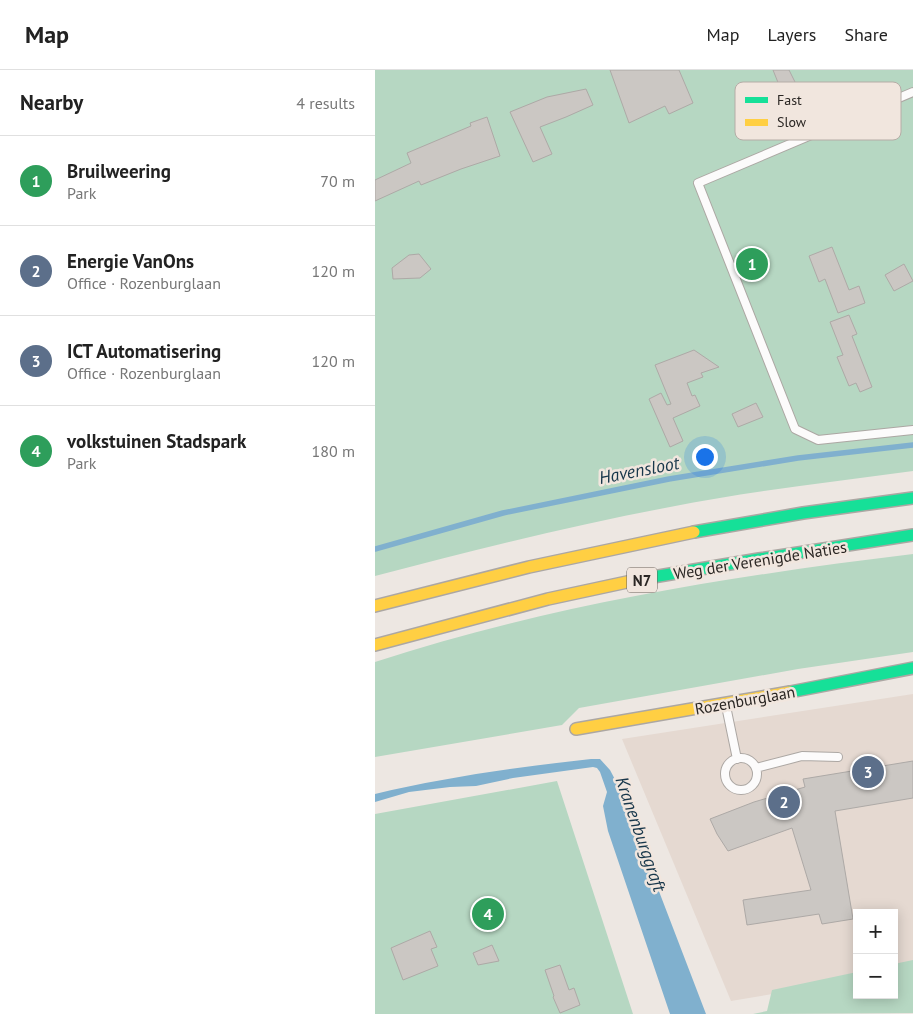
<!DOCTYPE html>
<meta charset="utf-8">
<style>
body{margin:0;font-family:"PT Sans",sans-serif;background:#f6f6f6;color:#222}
.controls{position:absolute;right:15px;bottom:15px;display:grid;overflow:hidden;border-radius:0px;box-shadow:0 2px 12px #0003}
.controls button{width:45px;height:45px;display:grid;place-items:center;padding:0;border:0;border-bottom:1px solid #e0e0e0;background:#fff;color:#222;font:25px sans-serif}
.you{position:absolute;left:329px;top:386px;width:18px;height:18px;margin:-12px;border:4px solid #fff;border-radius:50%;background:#1a73e8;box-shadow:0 0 0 8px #1a73e833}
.badge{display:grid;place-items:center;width:32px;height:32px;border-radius:50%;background:#6e6a66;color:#fff;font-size:16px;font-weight:700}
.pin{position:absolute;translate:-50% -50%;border:2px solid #fff;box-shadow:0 1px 5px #0006}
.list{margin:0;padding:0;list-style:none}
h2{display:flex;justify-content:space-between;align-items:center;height:65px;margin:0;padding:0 20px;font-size:21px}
h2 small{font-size:16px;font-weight:400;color:#767676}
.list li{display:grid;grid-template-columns:32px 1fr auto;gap:15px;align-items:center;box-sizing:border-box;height:90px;padding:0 20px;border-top:1px solid #e0e0e0}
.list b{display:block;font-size:19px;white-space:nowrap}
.list p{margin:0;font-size:16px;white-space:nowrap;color:#767676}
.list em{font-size:16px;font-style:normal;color:#767676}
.map{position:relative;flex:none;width:538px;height:944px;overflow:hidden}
header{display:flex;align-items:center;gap:30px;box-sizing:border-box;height:70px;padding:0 25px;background:#fff;border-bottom:1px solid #e0e0e0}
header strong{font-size:24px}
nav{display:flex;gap:28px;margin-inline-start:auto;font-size:18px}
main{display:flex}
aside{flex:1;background:#fff}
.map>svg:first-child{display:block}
</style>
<header>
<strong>Map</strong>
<nav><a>Map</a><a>Layers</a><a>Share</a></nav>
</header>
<main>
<aside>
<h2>Nearby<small>4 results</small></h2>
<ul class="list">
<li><span class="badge" style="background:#2e9e5b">1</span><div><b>Bruilweering</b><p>Park</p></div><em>70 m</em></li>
<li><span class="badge" style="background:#5c6f8a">2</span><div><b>Energie VanOns</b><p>Office · Rozenburglaan</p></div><em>120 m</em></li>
<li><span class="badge" style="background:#5c6f8a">3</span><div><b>ICT Automatisering</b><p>Office · Rozenburglaan</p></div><em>120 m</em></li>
<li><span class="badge" style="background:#2e9e5b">4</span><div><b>volkstuinen Stadspark</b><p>Park</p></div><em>180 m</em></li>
</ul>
</aside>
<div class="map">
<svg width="538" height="944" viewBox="0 0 538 944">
<rect width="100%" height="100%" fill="#ede7e2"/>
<path fill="#e5d9d1" d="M538 624V901L519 904V843H482V910L356 931 247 669Z"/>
<path fill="#b6d7c2" d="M0 0H538V401C457 412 375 421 295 437 195 456 98 480 0 506Z
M538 484V582L423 599 204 638 187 655 0 687V592C174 535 357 506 538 484Z
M182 711 258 944H0V744Z
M538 890V943L378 944 392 941 397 920 482 902V925H519V894Z"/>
<path fill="#80b0ce" d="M216 689H225L235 700 244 717 331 944H295L233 761 228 736 232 722 225 702 222 698 218 697 138 708 101 716 75 717 34 722 0 732V724C71 707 143 697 216 689Z"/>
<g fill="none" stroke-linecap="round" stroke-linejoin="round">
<path stroke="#80b0ce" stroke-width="5.5" d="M0 479 128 443 294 409 423 388 538 375"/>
</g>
<path fill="#cbc7c3" stroke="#ada9a6" d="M235 0H304L318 33 294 44 290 36 254 53Z
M398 0H414L421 14 406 20Z
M211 19 218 35 191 47 165 57 177 84 158 92 135 42 172 27Z
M112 47 125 86 86 99 46 115 44 111 0 131V110L36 93 32 83 96 56 95 53Z
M457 177 474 220 484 216 490 233 463 243 450 209 444 212 434 186Z
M44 184 56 199 45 208 18 209 17 198 34 185Z
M529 194 538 211 519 221 510 205Z
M474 245 482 264 477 266 497 317 485 322 481 313 474 316 462 287 468 285 455 252Z
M319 280 344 297 326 303 328 307 312 313 317 326 320 325 325 336 298 348 308 371 295 377 274 329 286 323 292 335 296 334 280 295Z
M381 333 388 347 363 357 357 344Z
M538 691V728L460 741 478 849 447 854 444 844 372 855 368 830 436 820 417 758 353 781 342 764 335 749 379 732 430 717 428 709Z
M55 861 62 877 56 879 63 896 28 910 16 878Z
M117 875 124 891 103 895 98 883Z
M185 895 194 920 199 918 205 935 185 943 178 927 179 926 170 900Z"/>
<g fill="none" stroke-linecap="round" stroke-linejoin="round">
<defs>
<path id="lane" d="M538 22 323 113 420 359 443 370 538 360
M351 636 362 689
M350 704a16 16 0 1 1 32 0a16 16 0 1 1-32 0Z
M381 698 427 686 463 687"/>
<path id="fast" d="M319 462 428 443 538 428
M266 509 384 489 538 465
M415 622 538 598"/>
<path id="slow" d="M0 536 154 497 319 462
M0 575 173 529 266 509
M201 659 415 622"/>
</defs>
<use href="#lane" stroke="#aca7a3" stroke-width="10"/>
<use href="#fast" stroke="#aca7a3" stroke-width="14"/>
<use href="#slow" stroke="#aca7a3" stroke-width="14"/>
<use href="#lane" stroke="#fcfbfb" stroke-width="8"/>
<use href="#fast" stroke="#16e098" stroke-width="11"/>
<use href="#slow" stroke="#ffcf43" stroke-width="11"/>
</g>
<g text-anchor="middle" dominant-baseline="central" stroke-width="5" stroke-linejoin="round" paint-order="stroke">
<rect fill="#f1e6de" stroke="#66605b" stroke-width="1" x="252" y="497.5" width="30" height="25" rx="4"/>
<g font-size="15" font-weight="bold" fill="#2a2623">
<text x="267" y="510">N7</text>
</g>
<g font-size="16" fill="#2a2623" stroke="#f1e6de">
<text transform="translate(385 490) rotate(-9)">Weg der Verenigde Naties</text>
<text transform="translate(370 630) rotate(-10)">Rozenburglaan</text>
</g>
<g font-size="18" font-style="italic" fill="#18374b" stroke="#f1e6de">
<text transform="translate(264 400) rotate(-11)">Havensloot</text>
<text transform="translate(266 764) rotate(71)">Kranenburggraft</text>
</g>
</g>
<rect x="360" y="12" width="166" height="58" rx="8" fill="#f1e6de" stroke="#b5aca6" stroke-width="1"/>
<rect x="370" y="27" width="23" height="6" fill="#16e098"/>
<rect x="370" y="49" width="23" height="7" fill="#ffcf43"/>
<g font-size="14" fill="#2a2623">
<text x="402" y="35">Fast</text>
<text x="402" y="57">Slow</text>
</g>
</svg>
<div class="controls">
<button>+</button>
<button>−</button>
</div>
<div class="you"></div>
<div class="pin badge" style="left:377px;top:194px;background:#2e9e5b">1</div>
<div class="pin badge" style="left:409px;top:732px;background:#5c6f8a">2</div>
<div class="pin badge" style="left:493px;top:702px;background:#5c6f8a">3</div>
<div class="pin badge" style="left:113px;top:844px;background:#2e9e5b">4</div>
</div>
</main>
